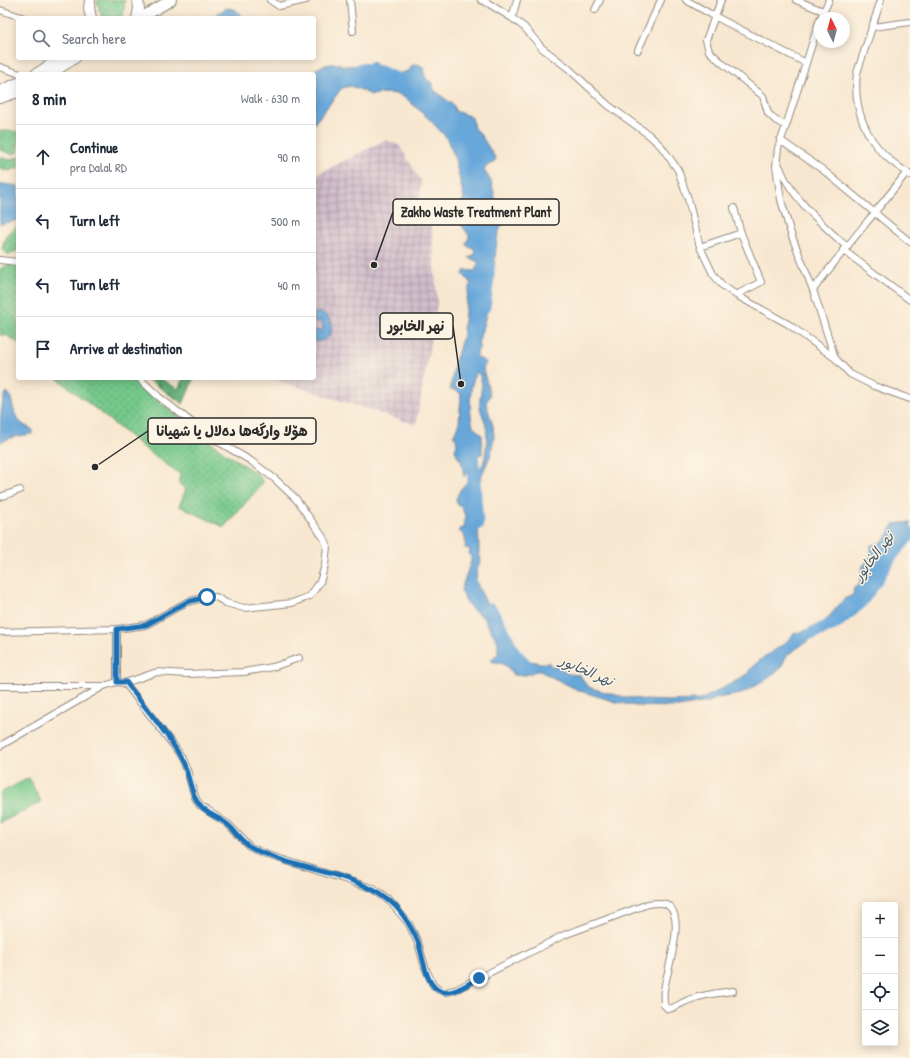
<!DOCTYPE html>
<meta charset="utf-8">
<style>
body{margin:0;font-family:"Patrick Hand","Playpen Sans Arabic",sans-serif;background:#f2f2f3;color:#1f2937}
.controls{position:absolute;right:12px;bottom:12px;display:grid;overflow:hidden;border-radius:4px;box-shadow:0 2px 10px #0003}
.controls button{width:36px;height:36px;display:grid;place-items:center;padding:0;border:0;border-bottom:1px solid #e0e1e3;background:#fff;color:#1f2937;font:20px sans-serif}
.compass{position:absolute;left:814px;top:12px;width:36px;height:36px;border-radius:50%;background:#fff;box-shadow:0 2px 10px #0003;rotate:354deg}
.stop{position:absolute;width:12px;height:12px;margin:-9px;border:3px solid #1f6fb2;border-radius:50%;background:#fff}
.stop.end{background:#1f6fb2;border-color:#fff;box-shadow:0 1px 4px #0008}
.list{margin:0;padding:0;list-style:none}
h2{display:flex;justify-content:space-between;align-items:center;height:52px;margin:0;padding:0 16px;font-size:17px}
h2 small{font-size:13px;font-weight:400;color:#747a83}
.list li{display:grid;grid-template-columns:26px 1fr auto;gap:12px;align-items:center;box-sizing:border-box;height:64px;padding:0 16px;border-top:1px solid #e0e1e3}
.list b{display:block;font-size:15px;white-space:nowrap}
.list p{margin:0;font-size:13px;white-space:nowrap;color:#747a83}
.list em{font-size:13px;font-style:normal;color:#747a83}
.icon{flex:none;width:22px;height:22px;fill:none;stroke:currentColor;stroke-width:2;stroke-linecap:round;stroke-linejoin:round}
.map{position:relative;flex:none;width:910px;height:1058px;overflow:hidden}
.search{position:absolute;background:#fff;box-shadow:0 2px 10px #0003;left:16px;top:16px;width:300px;height:44px;display:flex;align-items:center;gap:10px;box-sizing:border-box;padding:0 14px;border-radius:4px;color:#747a83;font-size:15px}
.panel{position:absolute;background:#fff;box-shadow:0 2px 10px #0003;left:16px;top:72px;width:300px;height:308px;border-radius:4px}
.map>svg:first-child{display:block}
</style>
<div class="map">
<svg width="910" height="1058" viewBox="0 0 910 1058">
<defs>
<pattern id="industrial-grid" width="8" height="8" patternUnits="userSpaceOnUse"><rect width="8" height="8" fill="#d1bdcb"/><path d="M0 4h8M4 0v8" fill="none" stroke="#aa9aa5"/></pattern>
<pattern id="grass-dots" width="8" height="8" patternUnits="userSpaceOnUse"><rect width="8" height="8" fill="#75c88b"/><path d="M2 2h.1M6 6h.1" fill="none" stroke="#60a372" stroke-width="1.8" stroke-linecap="round"/></pattern>
<pattern id="forest-firs" width="22" height="20" patternUnits="userSpaceOnUse"><rect width="22" height="20" fill="#60ac77"/><path d="M5 1l3.5 6h-7zM16 11l3.5 6h-7z" fill="#4f8c62"/></pattern>
<pattern id="garden-furrows" width="10" height="10" patternUnits="userSpaceOnUse"><rect width="10" height="10" fill="#75c88b"/><path d="M-1 1l2-2M0 10L10 0M9 11l2-2" fill="none" stroke="#60a372"/></pattern>
</defs>
<rect width="100%" height="100%" fill="#fcf5e5"/>
<filter id="ink" filterUnits="userSpaceOnUse"><feTurbulence type="fractalNoise" baseFrequency=".025" numOctaves="2"/><feDisplacementMap in="SourceGraphic" scale="8" xChannelSelector="R" yChannelSelector="G"/><feConvolveMatrix kernelMatrix="1 2 1 2 8 2 1 2 1" color-interpolation-filters="sRGB"/></filter>
<filter id="wash" filterUnits="userSpaceOnUse"><feTurbulence type="fractalNoise" baseFrequency=".012" numOctaves="4" result="noise"/><feDisplacementMap in="SourceGraphic" scale="16" xChannelSelector="R" yChannelSelector="G"/><feGaussianBlur stdDeviation="0.9" result="paint"/><feColorMatrix in="noise" values="0 0 0 0 0 0 0 0 0 0 0 0 0 0 0 0 0 1.4 0 .05"/><feComposite in="paint" operator="in"/></filter>
<g filter="url(#wash)">
<rect width="100%" height="100%" fill="#f8e7d0"/>
<path fill="url(#industrial-grid)" d="M385 140 399 145 421 181 418 212 432 228 437 303 416 425 270 378H314V176Z"/>
<path fill="url(#grass-dots)" stroke="#507a5b" d="M98 0H125L124 5 125 8 123 10 124 13 122 14 123 17 104 18V15L101 16V12L98 11 99 8 97 3Z
M12 262 18 265V343L6 335H0V269Z
M57 378H133L165 406 224 452 259 475 263 483 224 527 179 506 186 489 178 483 180 474 154 456Z"/>
<path fill="url(#forest-firs)" stroke="#466c51" d="M146 378H159L178 389 183 378H194L183 404Z"/>
<path fill="#75c88b" stroke="#507a5b" d="M29 778 41 802 0 823V793Z"/>
<path fill="url(#garden-furrows)" stroke="#507a5b" d="M0 131H14L18 132V152L12 154 0 150Z
M0 156 9 160 18 157V168L8 171 0 168Z
M18 225V250L9 255 2 249 6 235Z"/>
<path fill="#67a7da" stroke="#496982" d="M227 8 236 10 243 18H233L229 16 225 18H215L218 13Z
M370 62H373L375 65 377 71C387 76 401 75 411 69V66L418 64 423 67C424 75 425 80 433 83V89L454 106 455 111 472 117 474 129 479 132 496 159 493 163 488 165 484 170 491 181 496 201 502 210 499 220 503 225 500 228 497 239 494 267 485 278 486 289 490 297C487 313 482 329 478 344L480 346C475 357 475 356 486 362L483 369 490 395 486 403 493 426 494 437 491 454 481 477 471 503 476 506 478 514 479 555 481 559C478 567 474 576 478 586 479 588 486 603 488 605 490 607 492 607 494 611 505 631 507 660 536 662 540 663 544 664 548 662L553 667 558 666 568 674 580 675 587 686 594 689 620 696 646 700 667 701 700 700 736 681 747 674 752 667 764 657 778 648 790 639 793 634 813 628 816 629 821 626 844 599 853 595 854 588 859 585 860 581 863 566 871 556V545L881 543 886 539 894 524 910 522V534L897 543 889 557 881 566 878 571 879 577 872 585V589L839 614 825 632 815 636 787 655 780 669 759 684 741 694 717 698 709 702 678 707 636 706 616 702 580 691 540 671H536L526 675H513C509 667 502 661 493 662L491 659 498 654V642L482 616 472 609 467 603 461 590 471 561V556L469 554 470 549 465 548C466 540 466 535 459 531L460 529 465 527 464 521 466 518 462 508 458 505 456 499 460 490 483 464C486 456 488 435 486 426 485 419 480 412 480 405 479 394 486 382 477 372 469 382 469 413 473 426 475 429 479 432 482 435V454C463 458 472 465 464 477L461 459H459L455 450 457 443 455 436H453L459 424 461 394 455 390H450L455 362 462 339 466 303 469 288 471 284 463 274 465 270 475 271 479 262 469 258 475 254V251L472 247 467 246 466 244 469 237V235L462 226 459 207 464 198 454 155 446 137 430 120 408 100 398 94 386 93 371 95 359 89 350 86 342 88 314 124V74H311C318 65 330 63 341 64L342 66 368 65Z
M3 184 18 186V220L0 224V185Z
M320 312C339 320 333 344 314 341V330L320 331 323 329V325L320 321 314 322V313Z
M7 392C13 396 12 413 19 421 23 425 29 428 33 430V432L32 434 14 437 0 442C0 431 0 399 7 392Z"/>
<g fill="none" stroke-linecap="round" stroke-linejoin="round">
<path stroke="#67a7da" stroke-width="13" d="M361 69 380 72 404 82
M484 307 488 278V257
M471 439 477 524
M490 609 504 632 514 653 524 663
M813 633 836 623 859 604 871 588 890 557 910 534"/>
</g>
</g>
<g filter="url(#ink)">
<g fill="none" stroke-linecap="round" stroke-linejoin="round">
<defs>
<path id="minor" d="M270 0 279 6 306 0
M350 0 353 31
M481 0 486 2 512 18 524 27 542 48 568 68 608 105 649 135 661 146 678 170 688 199 700 247 713 274 722 285 736 295 788 324 835 358 813 290 791 234 781 200 776 166 778 148 786 126 820 19
M686 0 714 16 806 63
M721 0 706 40 709 51 722 63 763 96 768 113 775 120 786 126
M796 0 823 11
M881 0 857 73C853 106 864 138 890 160 896 165 903 170 910 175
M0 10 24 18
M595 10 600 0
M822 15 829 0
M512 18 517 0
M873 27 910 22
M638 50 661 0
M0 67 20 74
M780 140 823 170 910 242
M778 163C781 169 783 176 787 182 802 207 825 227 846 246
M734 208 741 233 761 282 736 295
M700 247 741 233
M843 250 910 300
M0 260 18 262
M813 290C843 250 876 212 907 172
M835 358 850 374 874 386 910 399
M0 497 20 490
M117 629V682
M0 632 117 629 146 625 187 602 207 597H216L226 603 244 608 292 603 310 596 320 582 325 565 327 546 323 537 296 499 275 479 251 461 212 438 159 397 139 378
M125 683 157 672 186 674 244 672 273 667 299 658
M0 686H102
M0 746 104 686 117 682 125 683 174 746 182 758 187 770 195 797 200 806 228 824 249 846 268 855 372 888 388 899 409 924 418 943 425 967 433 985 439 990 446 992 455 990 564 935 648 904C654 903 660 902 666 904 688 915 666 972 664 990 663 995 664 1000 664 1005L668 1009C676 1008 683 1001 692 999 705 994 720 993 733 991"/>
<path id="primary" d="M90 0 89 8 91 18
M137 18 139 9 138 0
M141 18 171 0
M36 74 61 58
M50 74 75 58
M0 91 18 83
M0 98 18 92"/>
</defs>
<use href="#minor" stroke="#92897e" stroke-width="8"/>
<use href="#primary" stroke="#92897e" stroke-width="12"/>
<use href="#minor" stroke="#fff" stroke-width="6"/>
<use href="#primary" stroke="#fff" stroke-width="10"/>
</g>
</g>
<g fill="none" stroke-linecap="round" stroke-linejoin="round" filter="url(#ink)">
<path stroke="#1f6fb2" stroke-width="5" d="M207 597 187 602 146 625 117 629V682H126C144 707 167 731 181 758 190 773 189 792 200 806 206 814 219 817 227 824 236 831 241 842 251 847 293 870 349 871 386 898 400 908 411 926 418 942 423 955 425 985 440 991 452 996 468 984 479 978"/>
</g>
<g text-anchor="middle" dominant-baseline="central" stroke-width="3" stroke-linejoin="round" paint-order="stroke">
<g font-size="14" font-style="italic" fill="#405668" stroke="#fcf5e5">
<text transform="translate(873 556) rotate(-53)">نهر الخابور</text>
<text transform="translate(587 670) rotate(23)">نهر الخابور</text>
</g>
</g>
<path fill="none" stroke="#2b2b2b" stroke-width="1.5" d="M374 265L393 212M461 384L453 326M95 467L148 431"/>
<g fill="#2b2b2b" stroke="#fcf5e5" stroke-width="1.5">
<circle cx="374" cy="265" r="4"/>
<circle cx="461" cy="384" r="4"/>
<circle cx="95" cy="467" r="4"/>
</g>
<g fill="#fcf5e5" stroke="#2b2b2b" stroke-width="1.5">
<rect x="393" y="199" width="166" height="26" rx="4"/>
<rect x="380" y="313" width="73" height="26" rx="4"/>
<rect x="148" y="418" width="168" height="26" rx="4"/>
</g>
<g font-size="14" text-anchor="middle" font-weight="bold" fill="#2b2b2b">
<text x="476" y="217">Zakho Waste Treatment Plant</text>
<text x="416" y="331">نهر الخابور</text>
<text x="232" y="436">هۆلا وارگەها دەلال یا شهیانا</text>
</g>
</svg>
<div class="controls">
<button>+</button>
<button>−</button>
<button><svg class="icon" aria-label="locate" viewBox="0 0 24 24"><circle cx="12" cy="12" r="6"/><path d="M12 2v4M12 18v4M2 12h4M18 12h4"/></svg></button>
<button><svg class="icon" aria-label="layers" viewBox="0 0 24 24"><path d="M12 4l9 5-9 5-9-5zM3 14l9 5 9-5"/></svg></button>
</div>
<svg class="compass" viewBox="-18 -18 36 36"><path d="M0-13l5 13h-10z" fill="#e53935"/><path d="M0 13l5-13h-10z" fill="#747a83"/></svg>
<div class="stop" style="left:207px;top:597px"></div>
<div class="stop end" style="left:479px;top:978px"></div>
<div class="search"><svg class="icon" aria-label="search" viewBox="0 0 24 24"><circle cx="10" cy="10" r="6"/><path d="M15 15l6 6"/></svg>Search here</div>
<section class="panel">
<h2>8 min<small>Walk · 630 m</small></h2>
<ul class="list">
<li><svg class="icon" aria-label="ahead" viewBox="0 0 24 24"><path d="M12 20V5M6 11l6-6 6 6"/></svg><div><b>Continue</b><p>pra Dalal RD</p></div><em>90 m</em></li>
<li><svg class="icon" aria-label="left" viewBox="0 0 24 24"><path d="M17 20v-9H6M10 6l-5 5 5 5"/></svg><div><b>Turn left</b></div><em>500 m</em></li>
<li><svg class="icon" aria-label="left" viewBox="0 0 24 24"><path d="M17 20v-9H6M10 6l-5 5 5 5"/></svg><div><b>Turn left</b></div><em>40 m</em></li>
<li><svg class="icon" aria-label="arrive" viewBox="0 0 24 24"><path d="M6 21V4h12l-3 4 3 4H6"/></svg><div><b>Arrive at destination</b></div></li>
</ul>
</section>
</div>
